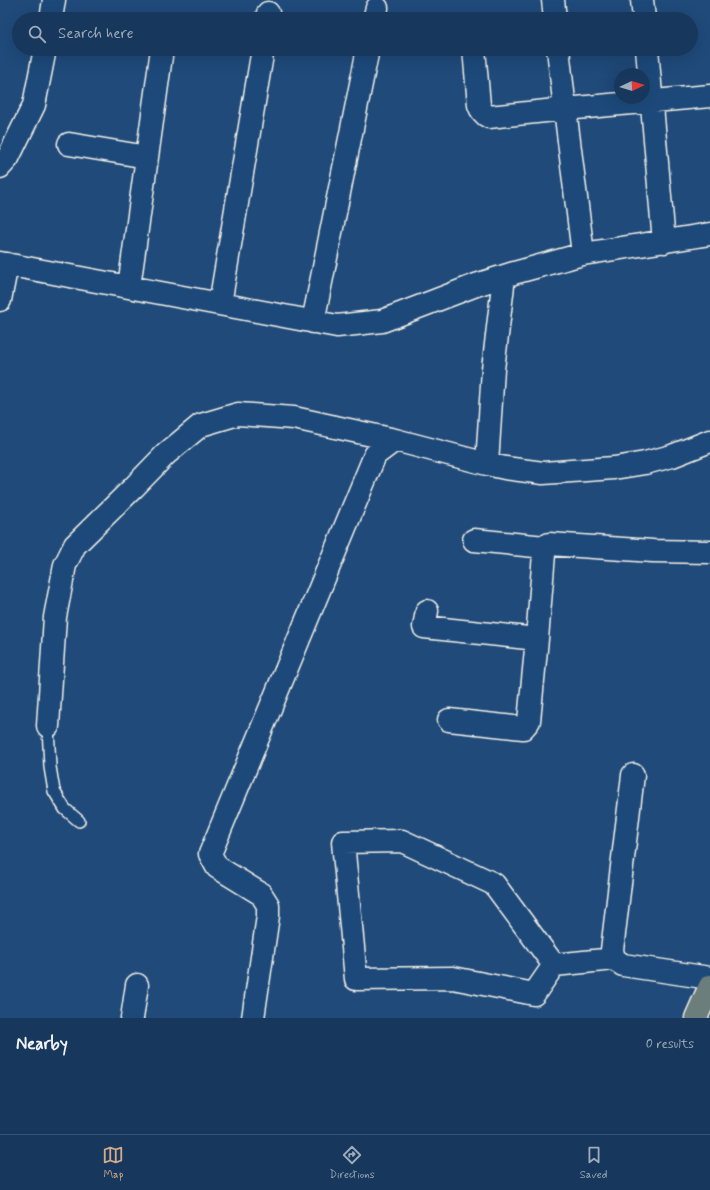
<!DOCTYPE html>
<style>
body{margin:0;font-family:Mynerve,sans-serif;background:#203f62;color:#f1f3f6}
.compass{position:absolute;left:614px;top:68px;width:36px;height:36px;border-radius:50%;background:#17385c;box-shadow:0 4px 16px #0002;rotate:86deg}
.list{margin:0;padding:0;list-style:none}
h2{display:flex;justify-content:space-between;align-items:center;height:52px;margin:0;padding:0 16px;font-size:17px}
h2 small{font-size:13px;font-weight:400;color:#9eacbb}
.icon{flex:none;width:22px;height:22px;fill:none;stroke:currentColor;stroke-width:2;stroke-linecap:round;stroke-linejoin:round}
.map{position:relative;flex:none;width:710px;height:1018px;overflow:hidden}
.search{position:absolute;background:#17385c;box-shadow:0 4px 16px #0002;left:12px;right:12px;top:12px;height:44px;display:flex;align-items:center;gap:10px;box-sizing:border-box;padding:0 14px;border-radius:22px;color:#9eacbb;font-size:15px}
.sheet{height:116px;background:#17385c}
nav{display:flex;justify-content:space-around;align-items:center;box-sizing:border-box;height:56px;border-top:1px solid #365272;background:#17385c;font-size:11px;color:#9eacbb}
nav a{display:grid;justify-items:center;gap:2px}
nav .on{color:#d6ab8b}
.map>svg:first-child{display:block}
</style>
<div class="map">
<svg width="710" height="1018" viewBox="0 0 710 1018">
<rect width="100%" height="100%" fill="#1f4a7a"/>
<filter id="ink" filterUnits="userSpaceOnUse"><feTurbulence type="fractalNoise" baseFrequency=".025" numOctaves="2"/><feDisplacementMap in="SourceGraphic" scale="8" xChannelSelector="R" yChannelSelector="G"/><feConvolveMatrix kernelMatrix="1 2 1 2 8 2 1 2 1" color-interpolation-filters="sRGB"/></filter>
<g filter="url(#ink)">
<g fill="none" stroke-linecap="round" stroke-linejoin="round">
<defs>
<path id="lane" d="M48 726 50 767 54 791 65 809 79 821"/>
<path id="street" d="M553 0 555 19
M642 0 644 19
M51 19 54 0
M268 19V13
M374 19 377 8
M474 49 479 105C481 111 483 114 489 117L565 109 558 49
M647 49 664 242
M69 144 147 157
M0 167 8 158 34 105 45 49
M583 254 565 109 710 96
M0 263 337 326 382 321 476 285 514 273 583 254 710 234
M129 287 162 49
M0 300 7 264
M220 304 263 49
M313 322 368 49
M487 464 493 369 504 277
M474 540 545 547
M427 611 424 627 537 639
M449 720 523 728 529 721 537 639 544 554 545 547 549 544 653 551 710 552
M48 726 55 617 65 565 75 545 134 487 166 454 201 425 238 414 294 418 395 440
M633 775 612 950 614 959 623 965 710 978
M554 965 534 994 453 978 356 979 343 842 402 841 494 884 554 965 614 959
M132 1018 137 985
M253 1018 268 916V905L261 894 217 867 210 854 375 455 395 440 487 464 505 468 543 473 614 468 645 463 672 456 710 441"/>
<path id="primary" d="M696 1018 710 986"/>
</defs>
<use href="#lane" stroke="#f4f1e8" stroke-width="14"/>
<use href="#street" stroke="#f4f1e8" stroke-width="25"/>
<use href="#primary" stroke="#f4f1e8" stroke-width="25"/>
<use href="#lane" stroke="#1f4a7a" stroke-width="11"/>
<use href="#street" stroke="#1f4a7a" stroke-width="22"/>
<use href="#primary" stroke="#6c7e7c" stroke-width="22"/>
</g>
</g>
</svg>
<svg class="compass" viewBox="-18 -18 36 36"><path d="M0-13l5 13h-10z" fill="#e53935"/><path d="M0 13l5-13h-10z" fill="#9eacbb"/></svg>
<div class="search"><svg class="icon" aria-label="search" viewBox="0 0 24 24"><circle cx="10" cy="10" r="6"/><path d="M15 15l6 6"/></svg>Search here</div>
</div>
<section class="sheet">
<h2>Nearby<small>0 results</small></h2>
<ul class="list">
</ul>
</section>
<nav>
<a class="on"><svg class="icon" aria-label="map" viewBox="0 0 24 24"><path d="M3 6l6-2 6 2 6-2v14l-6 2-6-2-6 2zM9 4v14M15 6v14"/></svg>Map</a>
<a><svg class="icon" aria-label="directions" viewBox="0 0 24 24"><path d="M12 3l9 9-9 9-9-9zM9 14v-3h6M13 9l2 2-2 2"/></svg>Directions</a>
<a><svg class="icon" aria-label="saved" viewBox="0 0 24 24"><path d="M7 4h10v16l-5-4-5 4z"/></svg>Saved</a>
</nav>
